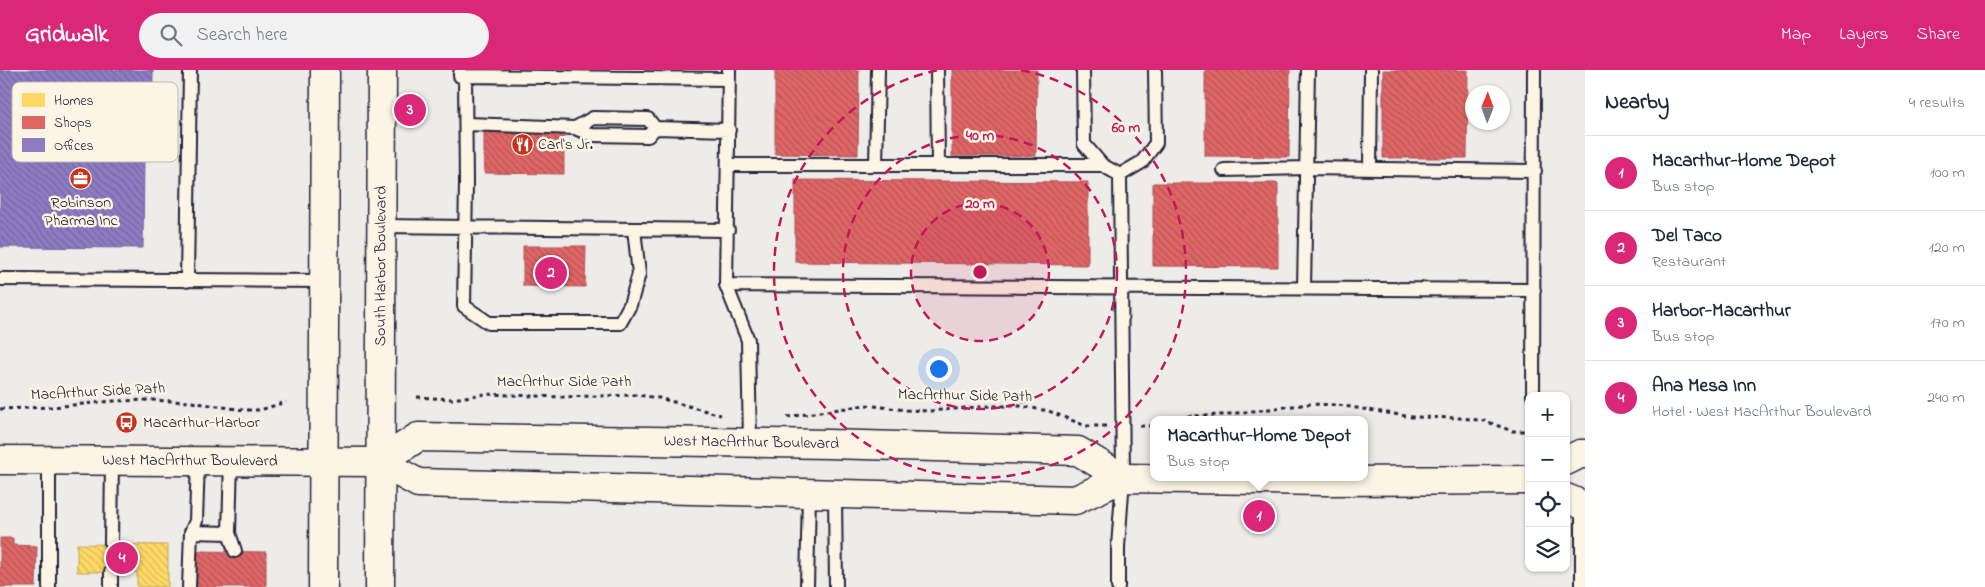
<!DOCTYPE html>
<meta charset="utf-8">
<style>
body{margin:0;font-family:"Indie Flower",sans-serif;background:#f2f2f3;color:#1f2937}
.controls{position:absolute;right:15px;bottom:15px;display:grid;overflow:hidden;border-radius:10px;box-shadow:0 1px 4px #0004}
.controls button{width:45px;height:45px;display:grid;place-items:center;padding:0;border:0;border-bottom:1px solid #e0e1e3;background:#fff;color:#1f2937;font:25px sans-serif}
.compass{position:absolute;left:1465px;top:15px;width:45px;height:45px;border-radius:50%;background:#fff;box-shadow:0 1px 4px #0004;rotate:1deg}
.you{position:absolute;left:938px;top:298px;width:18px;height:18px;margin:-12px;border:4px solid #fff;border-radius:50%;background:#1a73e8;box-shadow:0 0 0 8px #1a73e833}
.badge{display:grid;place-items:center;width:32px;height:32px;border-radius:50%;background:#db2777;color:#fff;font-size:16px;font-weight:700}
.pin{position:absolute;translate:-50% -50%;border:2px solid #fff;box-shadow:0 1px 5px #0006}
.popup{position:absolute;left:1150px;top:346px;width:218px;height:65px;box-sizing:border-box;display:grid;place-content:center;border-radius:10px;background:#fff;filter:drop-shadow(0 1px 4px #0005);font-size:16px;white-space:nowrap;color:#747a83}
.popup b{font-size:19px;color:#1f2937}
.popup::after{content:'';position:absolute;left:50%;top:100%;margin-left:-10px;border:10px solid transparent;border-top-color:#fff}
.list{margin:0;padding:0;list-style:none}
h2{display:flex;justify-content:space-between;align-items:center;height:65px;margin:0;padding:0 20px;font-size:21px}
h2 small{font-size:16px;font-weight:400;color:#747a83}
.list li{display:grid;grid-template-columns:32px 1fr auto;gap:15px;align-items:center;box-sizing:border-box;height:75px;padding:0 20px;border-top:1px solid #e0e1e3}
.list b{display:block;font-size:19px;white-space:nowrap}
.list p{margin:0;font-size:16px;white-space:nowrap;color:#747a83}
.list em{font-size:16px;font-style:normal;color:#747a83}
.icon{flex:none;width:28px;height:28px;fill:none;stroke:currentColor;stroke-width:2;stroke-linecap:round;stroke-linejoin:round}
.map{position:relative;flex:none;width:1585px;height:517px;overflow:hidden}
header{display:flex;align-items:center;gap:30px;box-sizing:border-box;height:70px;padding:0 25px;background:#db2777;color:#fff}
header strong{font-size:24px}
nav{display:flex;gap:28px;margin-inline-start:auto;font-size:18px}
.search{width:350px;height:45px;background:#f2f2f3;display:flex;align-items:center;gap:12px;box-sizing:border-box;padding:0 18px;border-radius:28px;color:#747a83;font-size:19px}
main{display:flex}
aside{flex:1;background:#fff}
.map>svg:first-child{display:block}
</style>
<header>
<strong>Gridwalk</strong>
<div class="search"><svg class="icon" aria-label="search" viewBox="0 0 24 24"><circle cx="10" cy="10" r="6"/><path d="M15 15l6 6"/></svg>Search here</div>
<nav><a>Map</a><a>Layers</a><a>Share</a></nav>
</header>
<main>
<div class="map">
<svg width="1585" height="517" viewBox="0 0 1585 517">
<defs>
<pattern id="homes-back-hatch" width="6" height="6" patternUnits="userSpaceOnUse" patternTransform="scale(1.25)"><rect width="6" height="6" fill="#ffd966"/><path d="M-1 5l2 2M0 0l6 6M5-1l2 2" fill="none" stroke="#daba59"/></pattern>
<pattern id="shops-back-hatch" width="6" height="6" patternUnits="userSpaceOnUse" patternTransform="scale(1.25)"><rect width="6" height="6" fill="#e06666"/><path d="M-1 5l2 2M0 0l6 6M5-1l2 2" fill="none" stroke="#b55455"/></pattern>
<pattern id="offices-back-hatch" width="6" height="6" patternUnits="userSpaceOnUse" patternTransform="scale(1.25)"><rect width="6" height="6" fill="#8e7cc3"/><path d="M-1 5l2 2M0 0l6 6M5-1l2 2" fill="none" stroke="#7465a0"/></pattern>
</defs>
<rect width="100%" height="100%" fill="#eeece9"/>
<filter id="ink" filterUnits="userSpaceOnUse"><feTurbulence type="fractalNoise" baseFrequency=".02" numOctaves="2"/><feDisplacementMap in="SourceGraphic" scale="10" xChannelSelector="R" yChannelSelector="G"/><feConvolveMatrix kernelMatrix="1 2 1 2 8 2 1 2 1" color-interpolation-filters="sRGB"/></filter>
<g filter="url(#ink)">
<path fill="url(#homes-back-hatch)" stroke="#bda259" d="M77 474 168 475V517H137V502H77Z"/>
<path fill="url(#shops-back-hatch)" stroke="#a75259" d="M775 0H859L858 85 775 84Z
M952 0H1037L1036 86H952Z
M1205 0H1290L1289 87 1205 86Z
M1383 0H1468L1467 88H1383Z
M484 62 564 63V104L484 103Z
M795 110 1088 112V195L795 192Z
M1153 113H1278V197L1153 196Z
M523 176H586L585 217 523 216Z
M0 468H13V475L37 476 36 517H0Z
M196 481 266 482V517H196Z"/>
<path fill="url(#offices-back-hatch)" stroke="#6e619a" d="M0 0H153L152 87H144L143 178 0 177Z"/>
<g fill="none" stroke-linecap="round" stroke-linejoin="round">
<defs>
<path id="lane" d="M729 0 726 215 748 270 750 372
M937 0 938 95H1102
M1083 0 1084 74 1102 95 1120 105
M460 3V6L729 9
M465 6 466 113 464 236 489 253H620L630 235 639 204 634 159
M467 54 575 58
M655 58 648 66 592 65 575 58 593 48 648 49 655 58 729 60
M729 95H876L878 0
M876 95H938
M1370 99 1371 0
M1224 100 1307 98 1535 101
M1120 105 1142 92 1156 73 1155 0
M381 156 728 160
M0 209 324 211
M187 211 190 0
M726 215 1534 220
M1304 218 1308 0
M1533 326 1534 0
M231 390 229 463 235 481
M835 423 836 517
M191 462 229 463
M111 474 112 390
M49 517V390
M111 517V502
M189 517 191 462 196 451 198 390
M807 517 809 423
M1118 517V477L1123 408 1120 105
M1582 517V436"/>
<g id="primary">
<path id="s1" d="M0 390 380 392 418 413 1075 430 1123 408 1326 411 1529 410"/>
<path d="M1566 391 1580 384H1585"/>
<path id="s2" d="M380 392 418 367 828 374 1078 381 1123 408"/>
<path d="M1566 428 1585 436"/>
<path d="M323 517 325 0"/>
<path id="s3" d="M380 517 382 0"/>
</g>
</defs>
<use href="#lane" stroke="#22223b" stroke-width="16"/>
<use href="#primary" stroke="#22223b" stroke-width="31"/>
<path stroke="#22223b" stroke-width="3" stroke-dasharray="4 4" stroke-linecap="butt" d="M417 327 452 329 485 324 560 327 636 325 659 328 721 345
M0 339 52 337 114 331 151 330 191 332 243 340H260L286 332
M787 347 866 335 906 340 930 341 990 336H1020L1049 341 1086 356H1106
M1172 350 1188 346 1222 345 1309 334 1338 335 1412 347 1462 348 1485 351 1512 361H1529
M1140 356H1154"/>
<use href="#lane" stroke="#fcf5e5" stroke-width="12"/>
<use href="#primary" stroke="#fcf5e5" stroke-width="28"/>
</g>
</g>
<circle cx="980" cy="202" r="69" fill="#c2185b" fill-opacity=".12"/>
<g fill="none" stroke="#c2185b" stroke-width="2.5" stroke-dasharray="9 6">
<circle cx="980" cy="202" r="69"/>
<circle cx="980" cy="202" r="137"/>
<path d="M1021 0A206 206 0 1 1 939 0"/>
</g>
<defs>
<symbol id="restaurant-disc" viewBox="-11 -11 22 22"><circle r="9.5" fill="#c8321e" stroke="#fcf5e5"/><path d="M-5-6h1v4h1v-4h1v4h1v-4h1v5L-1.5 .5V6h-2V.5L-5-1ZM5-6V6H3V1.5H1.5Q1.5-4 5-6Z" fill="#fff"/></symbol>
<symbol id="office-disc" viewBox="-11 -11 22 22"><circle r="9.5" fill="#c8321e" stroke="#fcf5e5"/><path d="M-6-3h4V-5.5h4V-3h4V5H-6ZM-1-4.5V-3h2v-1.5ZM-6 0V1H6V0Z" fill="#fff"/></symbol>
<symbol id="bus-disc" viewBox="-11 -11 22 22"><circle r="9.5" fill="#c8321e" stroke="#fcf5e5"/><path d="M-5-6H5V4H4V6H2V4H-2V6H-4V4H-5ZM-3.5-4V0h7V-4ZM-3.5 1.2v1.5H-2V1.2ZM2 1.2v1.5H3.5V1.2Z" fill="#fff"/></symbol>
</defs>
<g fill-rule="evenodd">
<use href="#restaurant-disc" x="510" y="62" width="25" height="25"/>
<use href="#office-disc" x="68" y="96" width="25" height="25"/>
<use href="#bus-disc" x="114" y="340" width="25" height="25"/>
</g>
<g text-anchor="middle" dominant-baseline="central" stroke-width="5" stroke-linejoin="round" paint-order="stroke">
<g font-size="16" fill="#22223b" stroke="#fcf5e5" text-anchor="start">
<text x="538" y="75">Carl's Jr.</text>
<text x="81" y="133" text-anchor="middle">Robinson<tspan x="81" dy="18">Pharma Inc</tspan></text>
<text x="143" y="353">Macarthur-Harbor</text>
</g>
<g font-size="16" fill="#22223b" stroke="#fcf5e5">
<text stroke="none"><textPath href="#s3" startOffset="321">South Harbor Boulevard</textPath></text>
<text x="564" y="312">MacArthur Side Path</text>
<text transform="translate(98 322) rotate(-3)">MacArthur Side Path</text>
<text transform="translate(965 326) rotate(1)">MacArthur Side Path</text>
<text stroke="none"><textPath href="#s2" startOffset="379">West MacArthur Boulevard</textPath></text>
<text stroke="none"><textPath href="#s1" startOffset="190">West MacArthur Boulevard</textPath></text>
</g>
</g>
<rect x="12" y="12" width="166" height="80" rx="8" fill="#fcf5e5" stroke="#bbb6b2" stroke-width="1"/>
<rect x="22" y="23" width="23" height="14" fill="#ffd966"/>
<rect x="22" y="46" width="23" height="13" fill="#e06666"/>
<rect x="22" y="68" width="23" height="14" fill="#8e7cc3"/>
<g font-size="14" fill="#22223b">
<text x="54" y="35">Homes</text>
<text x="54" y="57">Shops</text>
<text x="54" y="80">Offices</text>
</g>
<circle cx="980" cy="202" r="8" fill="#c2185b" stroke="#fcf5e5" stroke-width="2.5"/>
<g font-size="15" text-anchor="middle" font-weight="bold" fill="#c2185b" stroke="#fcf5e5" stroke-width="5" stroke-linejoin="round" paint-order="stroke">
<text x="1126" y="62">60 m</text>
<text x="980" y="70">40 m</text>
<text x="980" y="138">20 m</text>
</g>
</svg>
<div class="controls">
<button>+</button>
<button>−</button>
<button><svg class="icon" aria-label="locate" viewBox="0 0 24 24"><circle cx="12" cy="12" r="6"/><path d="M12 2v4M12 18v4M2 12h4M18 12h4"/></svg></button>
<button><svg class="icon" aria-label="layers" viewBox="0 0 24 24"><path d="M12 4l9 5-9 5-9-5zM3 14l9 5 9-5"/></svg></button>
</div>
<svg class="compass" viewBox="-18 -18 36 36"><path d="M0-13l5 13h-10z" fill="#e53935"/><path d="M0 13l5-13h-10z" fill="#747a83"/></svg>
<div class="you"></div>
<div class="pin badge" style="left:1259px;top:446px">1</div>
<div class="popup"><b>Macarthur-Home Depot</b>Bus stop</div>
<div class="pin badge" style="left:551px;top:203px">2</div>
<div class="pin badge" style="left:410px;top:40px">3</div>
<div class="pin badge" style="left:122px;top:488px">4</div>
</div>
<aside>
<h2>Nearby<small>4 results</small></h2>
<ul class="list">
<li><span class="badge">1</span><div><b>Macarthur-Home Depot</b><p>Bus stop</p></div><em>100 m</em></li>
<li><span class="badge">2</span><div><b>Del Taco</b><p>Restaurant</p></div><em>120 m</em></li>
<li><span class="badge">3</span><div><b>Harbor-Macarthur</b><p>Bus stop</p></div><em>170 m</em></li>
<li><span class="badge">4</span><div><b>Ana Mesa Inn</b><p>Hotel · West MacArthur Boulevard</p></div><em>240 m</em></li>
</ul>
</aside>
</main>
